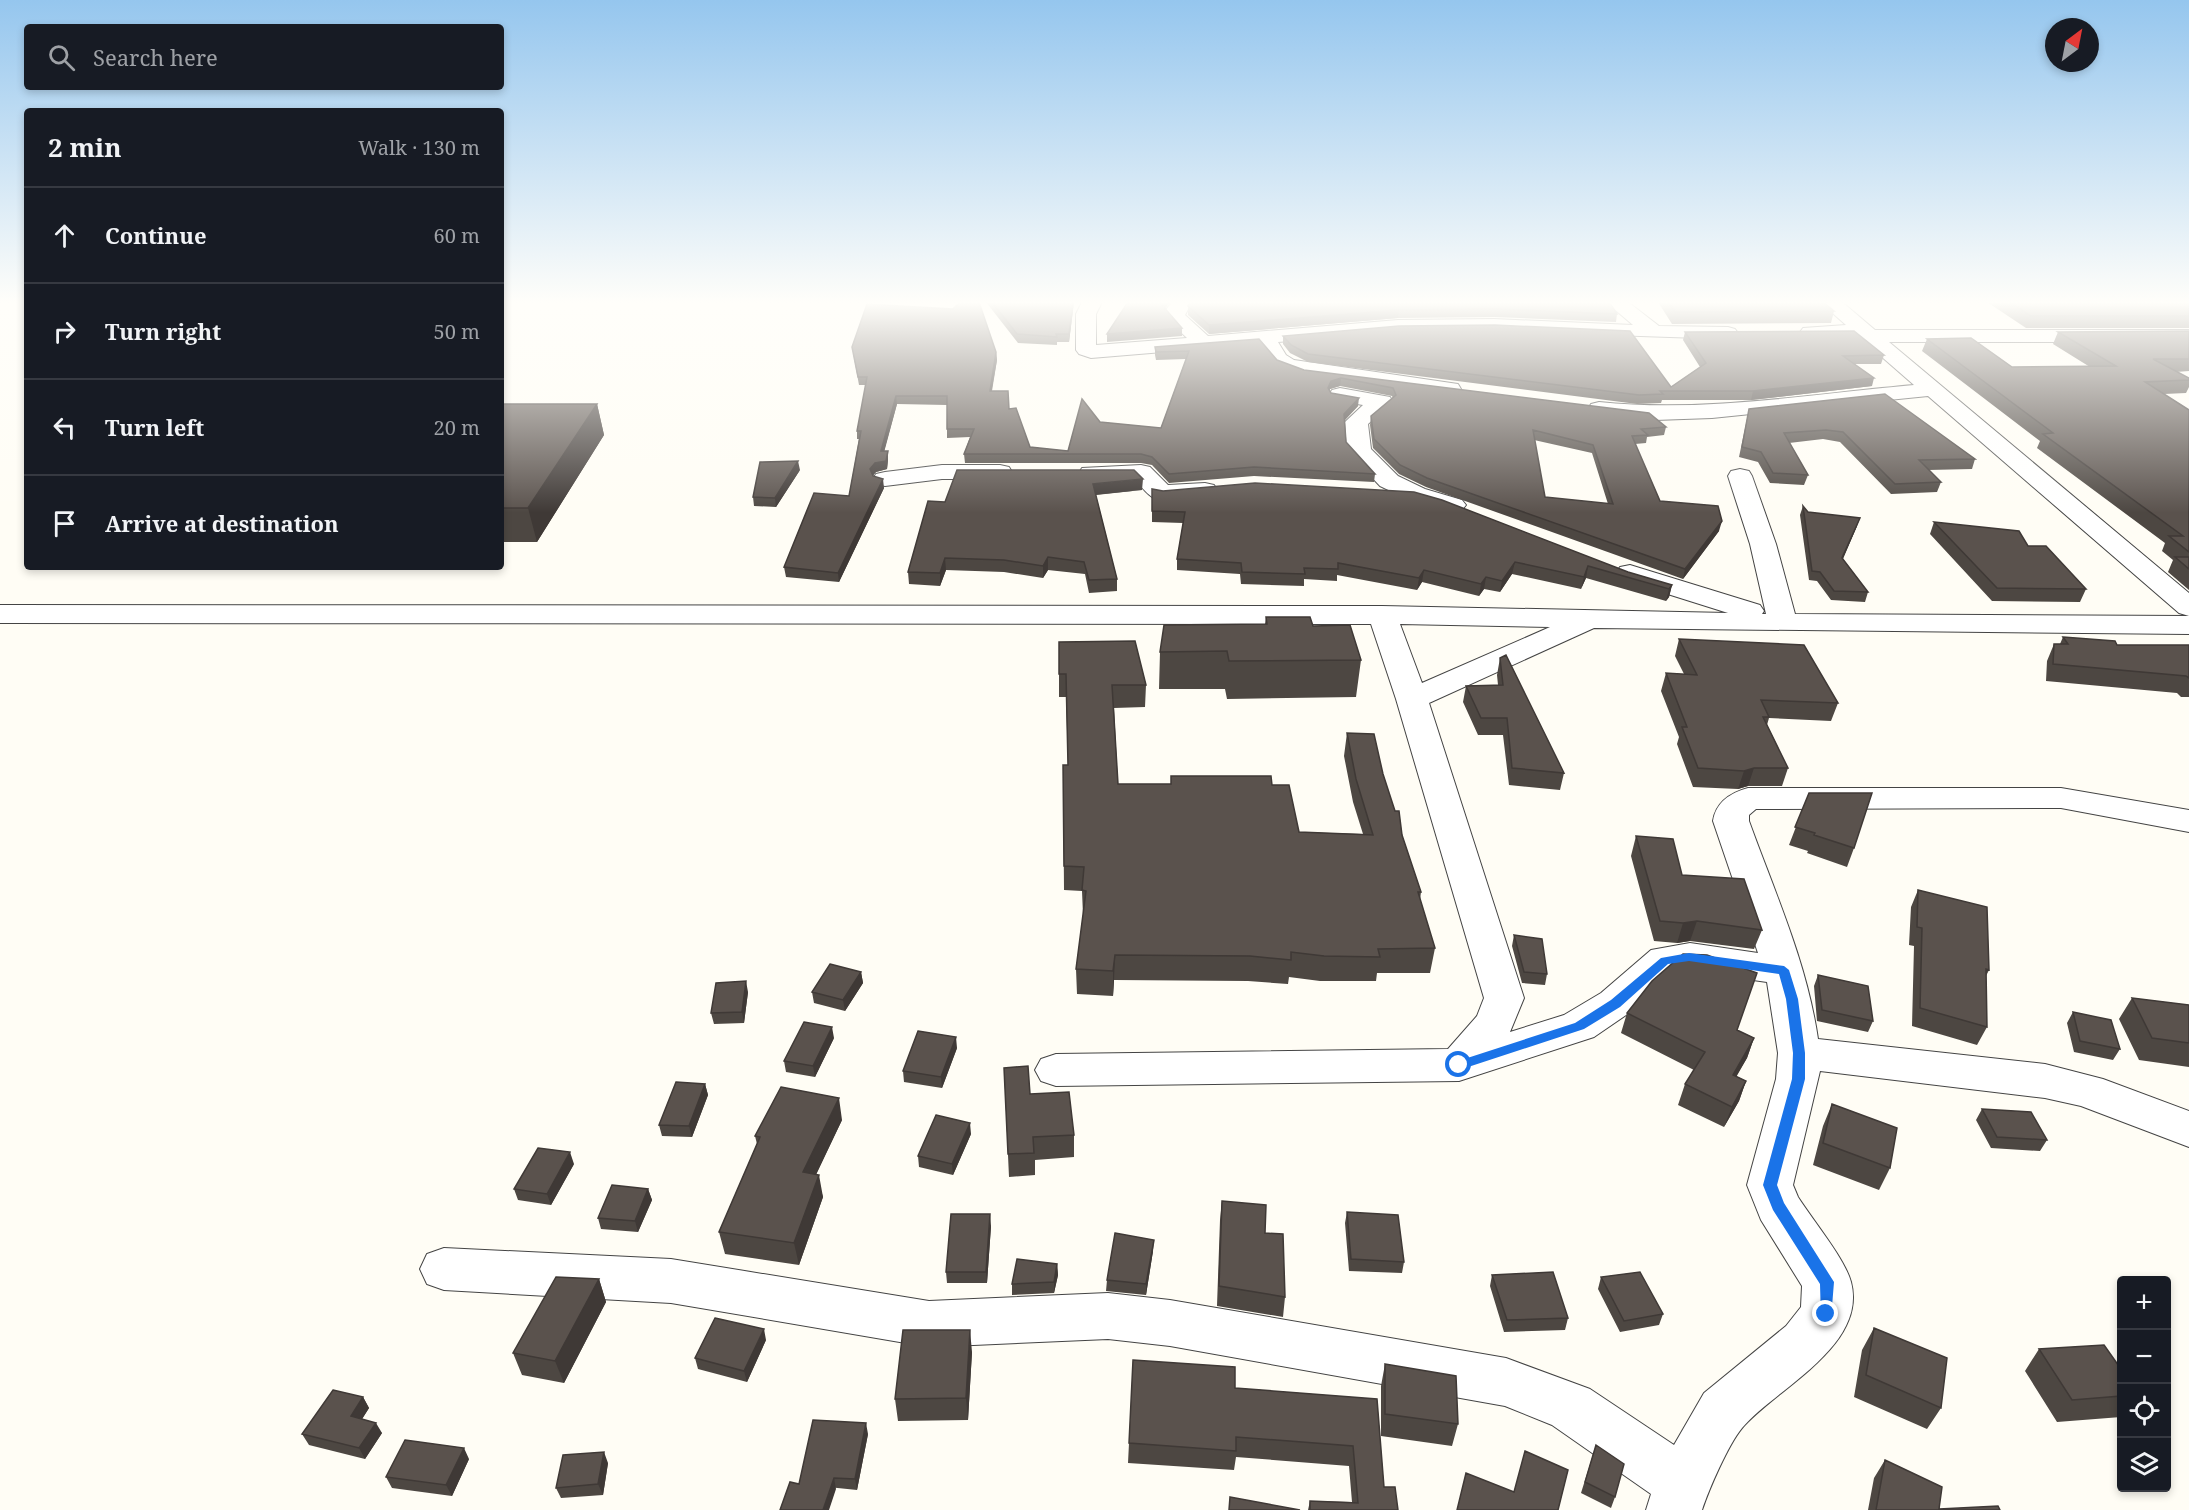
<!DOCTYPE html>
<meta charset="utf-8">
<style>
body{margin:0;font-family:"Noto Serif",serif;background:#242831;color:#f1f3f6}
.controls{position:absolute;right:18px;bottom:18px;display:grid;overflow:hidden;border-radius:6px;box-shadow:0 3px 9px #0003}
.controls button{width:54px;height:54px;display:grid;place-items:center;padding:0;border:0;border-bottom:2px solid #363941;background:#171b24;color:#f1f3f6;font:30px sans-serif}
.compass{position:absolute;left:2045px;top:18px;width:54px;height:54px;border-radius:50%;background:#171b24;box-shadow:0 3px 9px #0003;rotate:32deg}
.stop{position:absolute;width:18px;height:18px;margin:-14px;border:4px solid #1a73e8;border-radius:50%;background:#fff}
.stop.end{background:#1a73e8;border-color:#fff;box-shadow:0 2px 6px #0008}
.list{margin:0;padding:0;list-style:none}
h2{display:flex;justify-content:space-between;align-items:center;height:78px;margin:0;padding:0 24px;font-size:26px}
h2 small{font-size:20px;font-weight:400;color:#9ea1a6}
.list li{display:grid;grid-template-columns:39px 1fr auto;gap:18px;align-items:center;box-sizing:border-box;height:96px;padding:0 24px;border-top:2px solid #363941}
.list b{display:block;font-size:22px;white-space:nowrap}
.list em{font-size:20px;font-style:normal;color:#9ea1a6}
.icon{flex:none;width:33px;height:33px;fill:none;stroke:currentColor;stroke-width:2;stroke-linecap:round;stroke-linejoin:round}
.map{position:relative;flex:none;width:2189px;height:1510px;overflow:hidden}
.search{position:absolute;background:#171b24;box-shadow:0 3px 9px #0003;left:24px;top:24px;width:480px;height:66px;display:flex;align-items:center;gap:15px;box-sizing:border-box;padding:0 21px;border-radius:6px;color:#9ea1a6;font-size:22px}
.panel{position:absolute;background:#171b24;box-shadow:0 3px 9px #0003;left:24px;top:108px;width:480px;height:462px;border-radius:6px}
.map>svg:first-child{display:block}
</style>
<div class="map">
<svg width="2189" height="1510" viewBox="0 0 2189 1510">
<rect width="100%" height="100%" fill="#fffdf5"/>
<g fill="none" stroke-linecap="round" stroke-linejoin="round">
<defs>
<path id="minor" d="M1082 302H1102L1096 314V345L1187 338 1169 321 1164 312 1172 302H1192L1185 315 1208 336 1398 320 1494 319 1633 325 1606 302H1628L1659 326 1728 327 1735 329 1738 333 1735 337 1728 339 1494 331 1398 332 1278 342 1286 355 1294 360 1458 384 1461 389 1458 394 1450 396 1281 369 1271 363 1259 344 1091 358 1079 354 1076 350V314Z
M1820 302H1842L1875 330H2189V342H1889L2189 593V616L2179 613 1928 396 1712 418 1655 420 1599 416 1591 414 1588 409 1591 404 1599 402C1704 413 1810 394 1914 385L1859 337 1803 336 1800 332 1803 328 1846 325Z
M1340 388 1390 397 1393 402 1368 424 1371 449 1398 476 1425 489 1462 500 1466 505 1462 510 1453 513 1444 510 1407 499 1380 486 1347 451 1345 422 1363 405 1332 400 1329 395 1332 390Z
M942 465H1000L1009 467 1012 472 1009 477 1000 479H942L885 486 876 484 873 479 876 474 885 472Z
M1141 465 1150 467 1168 485 1205 483 1214 485 1217 490 1214 495C1201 498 1162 504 1152 497 1145 492 1140 485 1135 479L1082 478 1079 473 1082 468Z
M1740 469 1749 471 1752 476 1776 544 1795 614 2189 616V634L1594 628 1429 703 1524 998 1510 1032 1564 1015 1601 993 1651 950 1690 943 1758 953 1713 821C1716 802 1730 793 1748 788H2061L2189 810V832L2061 808 1756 809 1749 815V821C1775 893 1807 963 1818 1039L2045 1064 2103 1079 2189 1111V1147L2081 1106 2045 1098 1820 1071 1793 1185 1798 1197C1812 1219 1845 1259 1851 1282 1868 1346 1775 1389 1742 1428 1728 1445 1709 1489 1702 1510H1646L1651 1494 1552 1425 1505 1406 1170 1346 1108 1339 929 1347 671 1303 444 1290 427 1284 420 1269 427 1254 444 1248 671 1259 929 1301 1108 1293 1170 1300 1506 1358 1590 1389 1674 1445 1704 1393 1786 1326 1801 1307 1802 1286 1761 1220 1747 1185 1776 1079 1778 1053 1767 982 1690 971 1676 972 1629 1013 1594 1037 1459 1081 1056 1086 1041 1081 1035 1070 1041 1059 1056 1054 1448 1049 1477 1016 1484 998 1396 699 1371 624 0 623V605L1382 606 1728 613 1620 579 1616 573 1620 567 1630 565 1760 605 1764 611 1762 614H1766L1750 544 1728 476 1731 471ZM1400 624 1550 627 1422 683Z"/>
</defs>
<use href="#minor" stroke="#444" stroke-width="2"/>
<use href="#minor" fill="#fff" fill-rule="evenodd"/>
</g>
<path fill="#4d4742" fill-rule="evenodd" d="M986 302H1074L1069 342H1057V345L1018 343Z
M1609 302 1617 314 1616 322 1494 317 1398 318 1209 334 1188 315V306Z
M1658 302H1823L1834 311 1831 323 1672 324Z
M1987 302H2189V328H2026Z
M2189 331V371L2176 372 2189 378V387L2186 393 2164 394 2189 410V590L2168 572 2173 560 2162 551 2165 543 2037 448 2040 441 1922 351 1927 339 2012 367H2090L2053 344 2058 332Z
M1685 332 1884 355 1881 364H1855L1872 386 1751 400H1662L1661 403 1637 404 1308 362 1290 353 1283 344V336L1671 387 1700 367 1683 340Z
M852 347 996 352 997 360 992 391 1009 409 1030 447 1068 451 1100 422 1161 428 1186 359 1156 360 1155 355V347L1277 360 1304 370 1666 427 1664 435 1647 437 1646 443 1635 444 1660 501 1719 531 1683 579 1426 487 1399 474 1373 448 1370 425 1371 416 1393 398 1392 396 1340 386 1330 389 1329 390 1331 393 1358 406 1344 421 1346 442 1375 474 1374 482 1254 476 1169 483 1152 465 1141 463H965L964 454 970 437 947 438V405L897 404 884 451 888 460 887 469 876 472 873 475 884 488 839 582 786 577 784 567 849 496 859 439H857V431L866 385H859ZM1534 440 1592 453 1608 504 1545 497Z
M501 404H597L604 435 537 542H501Z
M1749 409 1975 459 1972 469 1928 470 1941 482 1937 492 1891 494 1840 442 1823 439 1789 443 1808 475 1804 485 1770 483 1758 462 1739 457Z
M800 470 776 507 754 506 753 497Z
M1152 489 1628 572 1672 585 1669 597 1666 601 1586 578 1581 589 1512 574 1500 592 1484 589 1479 596 1422 582 1417 590 1337 575V581L1304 579V586L1241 584 1240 574 1177 570V559L1183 523 1152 522Z
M1142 490 1096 495 1117 579V591L1089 593 1085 574 1048 570 1043 578 1004 572 946 570 940 586 909 584 908 572 945 502Z
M1803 506 1808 512 1857 526 1843 559 1868 592 1865 602 1831 600 1817 581 1809 580 1800 515Z
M1934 522 2028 546 2086 589 2080 602 1992 601 1930 534Z
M1266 617 1361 660 1356 697 1227 699 1225 689H1159L1160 652 1265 624Z
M2063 637 2117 645H2189V697H2181L2177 693 2046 681 2047 661 2054 644H2060Z
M1679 639 1838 703 1831 721 1769 718 1767 725 1788 768 1782 786H1748L1738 789 1693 787 1677 744 1679 737 1661 691 1666 673 1684 674 1675 656Z
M1059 642 1146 685 1145 707 1114 708 1118 784H1171V776L1272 785 1299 832 1363 834 1353 802 1344 756 1347 733 1383 774 1402 835 1421 892 1420 900 1435 948 1430 973H1377L1376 981H1320L1289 977 1288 984 1248 981 1114 980 1113 996 1077 994 1076 969 1083 915 1082 891 1064 890 1063 765H1068L1066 697H1059Z
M1500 658 1564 773 1560 790 1509 785 1503 735H1478L1463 702 1466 686 1498 685 1497 675Z
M1809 793 1854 848 1847 867 1807 853 1808 851 1789 845Z
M1636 836 1682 875 1762 930 1754 949 1690 941 1677 943 1654 941 1631 856Z
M1918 890 1989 970 1986 976 1987 1027 1977 1045 1912 1026 1914 946 1909 945 1911 907Z
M1514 935 1547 974 1545 985 1522 983 1512 946Z
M861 972 863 983 845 1011 814 1003 812 992Z
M1818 975 1873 1021 1868 1032 1817 1021 1814 986Z
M748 992 744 1023 714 1024 711 1013Z
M2132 998 2189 1005V1067L2139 1060 2119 1019Z
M2073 1012 2120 1049 2113 1060 2074 1052 2067 1023Z
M1627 1013 1737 1030 1754 1038 1747 1058 1736 1076 1746 1081 1739 1101 1724 1127 1678 1105 1685 1084 1694 1070 1621 1033Z
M834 1038 815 1077 786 1072 784 1061Z
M957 1048 942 1088 904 1082 903 1071Z
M1004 1068 1030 1094 1074 1135V1157L1035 1160V1175L1009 1177Z
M705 1084 708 1095 692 1137 662 1136 659 1125Z
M1832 1104 1890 1168 1879 1190 1813 1165 1823 1126Z
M1982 1109 2047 1140 2040 1151 1991 1148 1976 1120Z
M842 1120 816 1174 823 1197 799 1265 725 1254 719 1232 757 1144 755 1136Z
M971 1134 953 1175 919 1167 918 1156Z
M574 1164 551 1205 518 1200 514 1189Z
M648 1189 652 1200 638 1232 601 1229 598 1218Z
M1222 1201 1265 1233 1285 1297 1283 1317 1217 1306 1220 1220Z
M1347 1212 1404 1262 1402 1273 1349 1271 1345 1223Z
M991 1226 987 1283H947L946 1272Z
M1153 1251 1146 1295 1106 1291 1107 1280Z
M1057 1264 1058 1275 1054 1293 1012 1295V1284Z
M1492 1275 1568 1318 1565 1330 1504 1332 1490 1286Z
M1601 1277 1663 1314 1659 1325 1620 1332 1598 1289Z
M599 1279 606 1302 564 1383 522 1375 513 1353Z
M1874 1328 1941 1408 1927 1429 1854 1397 1862 1350Z
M766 1340 747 1382 698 1369 695 1358Z
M2039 1349 2121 1369V1417L2057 1422 2025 1371Z
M972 1352 968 1420 898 1421 895 1399Z
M1385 1364 1458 1424 1452 1446 1381 1436V1386Z
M1235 1388 1377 1399 1384 1487 1398 1510H1308L1310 1501 1352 1502 1349 1466 1236 1457 1234 1470 1128 1463 1129 1443Z
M363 1397 369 1408 362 1419 382 1433 365 1459 309 1445 302 1434Z
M868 1434 857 1490 799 1484Z
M1596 1445 1615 1497 1611 1508 1581 1493Z
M469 1459 452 1496 392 1488 386 1477Z
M1885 1460 1939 1509 2000 1510H1868L1874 1478Z
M608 1463 603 1495 561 1498 556 1488Z"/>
<path fill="#3f3936" d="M1073 302H1074L1069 342V334Z
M1165 302H1170L1162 313V305Z
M1399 310 1398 318 1209 334V325Z
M1182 328V336L1107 342V334Z
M996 352 997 360 990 399V391Z
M1341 378 1340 386 1330 389 1327 396 1328 388 1331 381Z
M1874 378 1872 386 1751 400 1753 391Z
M896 396 897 404 882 460 881 451Z
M1359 398 1358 406 1343 422 1344 414Z
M597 404 604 435 537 542 528 508Z
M888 451V460L887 469 876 472 871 478 870 469 875 463Z
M798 461 800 470 776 507 775 498Z
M883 479 884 488 839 582 838 573Z
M1143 479 1142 490 1093 495V484Z
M1860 518 1857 526 1839 567 1842 558Z
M1722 521 1719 531 1683 579 1685 569Z
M1048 557V570L1043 578V566Z
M945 558 946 570 940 586V573Z
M1515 562 1512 574 1500 592 1502 581Z
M1588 566 1586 578 1581 589 1584 577Z
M1424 570 1422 582 1417 590 1419 578Z
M1486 577 1484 589 1479 596 1481 584Z
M1672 585 1669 597 1666 601 1669 589Z
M1754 768 1748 786 1738 789 1744 771Z
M1697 921 1690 941 1677 943 1683 923Z
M1115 955 1114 980 1113 996V971Z
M861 972 863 983 845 1011 843 1000Z
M746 981 748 992 744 1023 742 1012Z
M832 1027 834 1038 815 1077 813 1066Z
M956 1037 957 1048 942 1088 941 1077Z
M1754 1038 1747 1058 1726 1095 1733 1075Z
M1746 1081 1739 1101 1724 1127 1732 1107Z
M705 1084 708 1095 692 1137 689 1126Z
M839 1098 842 1120 807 1194 803 1172Z
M970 1123 971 1134 953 1175 952 1164Z
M570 1152 574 1164 551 1205 547 1194Z
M819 1175 823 1197 799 1265 794 1243Z
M648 1189 652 1200 638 1232 635 1221Z
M990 1214 991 1226 987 1283 986 1272Z
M1154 1240 1153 1251 1146 1295V1284Z
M1057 1264 1058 1275 1054 1293V1282Z
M599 1279 606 1302 564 1383 555 1361Z
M764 1329 766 1340 747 1382 744 1371Z
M970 1330 972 1352 968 1420 966 1398Z
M363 1397 369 1408 357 1427 351 1416Z
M376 1423 382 1433 365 1459 359 1448Z
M866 1423 868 1434 857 1490 855 1479Z
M464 1448 469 1459 452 1496 446 1485Z
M604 1452 608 1463 603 1495 598 1484Z
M834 1478 836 1489 829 1510H823Z"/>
<path fill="#5a524d" stroke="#3f3936" stroke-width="1.5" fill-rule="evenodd" d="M960 302H979L996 352 990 391H1008L1009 409 1016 408 1030 447 1068 451 1082 399 1100 422 1161 428 1189 351 1156 352 1155 347 1259 339 1277 360 1304 370 1649 413 1666 427 1641 429 1648 435 1632 436 1660 501 1718 506 1722 521 1685 569 1427 478 1400 465 1374 439 1371 416 1396 395 1393 388 1341 378 1331 381 1328 388 1331 393 1359 398 1344 414 1346 442 1375 474 1254 467 1169 474 1152 457 1141 454H964L974 429H947V396H896L881 451H888L886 461 875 463 870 469 873 476 883 479 838 573 784 567 814 493 849 496 861 431H857L867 377H858L852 347 867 304 953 309ZM1533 430 1593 445 1613 504 1545 497Z
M992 302H1073L1069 334H1056L1057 337 1017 334Z
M1128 302H1165L1162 305 1182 328 1107 334Z
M1190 302H1609L1617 314 1495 309 1399 310 1209 325 1188 306Z
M1668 302H1823L1834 311 1675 312Z
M2010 302H2189V316H2031Z
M1495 325 1630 331 1671 387 1706 363 1685 332 1854 331 1884 355 1843 356 1874 378 1753 391H1660L1663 394 1639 395 1308 354 1291 345 1283 336 1399 326Z
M2189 331V359H2153L2189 378V380L2145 382 2189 410V552L2169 536H2183L2043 434 2053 433 1927 339 1971 338 2012 367 2116 366 2058 332Z
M1885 394 1975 459 1919 460 1941 482 1895 484 1843 432 1826 430 1784 433 1808 475 1773 473 1761 452 1742 447 1749 409Z
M501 404H597L528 508H501Z
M798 461 775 498 753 497 760 462Z
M957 470H1134L1143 479 1093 484 1117 579 1089 580 1084 562 1048 557 1043 566 1004 560 945 558 940 573 908 572 928 501 945 502Z
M1255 483 1414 492 1442 500 1628 572 1672 585 1669 589 1588 566 1584 577 1515 562 1502 581 1486 577 1481 584 1424 570 1419 578 1338 563V569L1304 568 1305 574 1242 572 1241 563 1177 559 1185 512 1152 511V489L1163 491Z
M1803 506 1808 512 1860 518 1842 558 1868 592 1834 591 1820 572 1812 571Z
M1934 522 2019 531 2028 546H2046L2086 589 1997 588Z
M2175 557H2189V569Z
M1266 617H1310L1313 626 1350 625 1361 660 1229 661 1227 651 1160 652 1164 625 1267 624Z
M2063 637 2115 641 2117 645H2189V678L2186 676 2053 664 2054 644H2068Z
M1679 639 1804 645 1838 703 1761 700 1769 717H1763L1788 768H1754L1744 771 1698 768 1682 727H1687L1666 673 1697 675Z
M1135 641 1146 685H1112L1118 784H1171V776H1271L1272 785H1289L1299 832 1373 835 1356 779 1347 733 1374 734 1383 774 1395 811H1399L1402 835 1421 892H1418L1435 948 1378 949 1380 957 1324 956 1291 952V960L1250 956 1115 955 1113 971 1076 969 1086 891 1082 890 1084 867 1064 866 1063 765H1068L1066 674H1059V642Z
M1506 655 1564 773 1512 768 1507 718H1481L1466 686 1503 685 1500 658Z
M1809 793H1872L1854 848 1814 835 1815 833 1795 827Z
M1636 836 1673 839 1682 875 1744 879 1762 930 1697 921 1683 923 1660 921Z
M1918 890 1987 907 1989 970 1986 969 1987 1027 1920 1008 1922 928 1917 927Z
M1514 935 1542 939 1547 974 1524 972Z
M1683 954 1707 955 1757 973 1737 1030 1754 1038 1733 1075 1746 1081 1732 1107 1685 1084 1705 1052 1627 1013 1652 981Z
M830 964 861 972 843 1000 812 992Z
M1818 975 1868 986 1873 1021 1822 1010Z
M746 981 742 1012 711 1013 716 983Z
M2132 998 2189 1005V1043L2152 1038Z
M2073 1012 2111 1020 2120 1049 2080 1041Z
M804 1022 832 1027 813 1066 784 1061Z
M918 1031 956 1037 941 1077 903 1071Z
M1028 1066 1030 1094 1069 1092 1074 1135 1033 1137 1034 1153 1008 1154 1004 1068Z
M676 1082 705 1084 689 1126 659 1125Z
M781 1087 839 1098 803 1172 819 1175 794 1243 719 1232 760 1137 755 1136Z
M1832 1104 1897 1128 1890 1168 1823 1143Z
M1982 1109 2031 1112 2047 1140 1997 1137Z
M936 1115 970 1123 952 1164 918 1156Z
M538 1148 570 1152 547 1194 514 1189Z
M612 1185 648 1189 635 1221 598 1218Z
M1222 1201 1266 1205 1265 1233 1283 1234 1285 1297 1219 1286Z
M1347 1212 1398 1215 1404 1262 1351 1259Z
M951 1214H990L986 1272H946Z
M1115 1233 1154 1240 1146 1284 1107 1280Z
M1017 1259 1057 1264 1054 1282 1012 1284Z
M1553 1272 1568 1318 1507 1320 1492 1275Z
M1640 1272 1663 1314 1624 1321 1601 1277Z
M556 1277 599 1279 555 1361 513 1353Z
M715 1318 764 1329 744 1371 695 1358Z
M1874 1328 1947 1358 1941 1408 1866 1375Z
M903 1330H970L966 1398 895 1399Z
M2104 1345 2121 1369V1396L2072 1400 2039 1349Z
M1133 1360 1235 1367V1388L1377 1399 1384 1487H1395L1398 1510H1310V1501L1358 1503 1353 1446 1236 1437V1451L1129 1443Z
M1385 1364 1456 1376 1458 1424 1385 1414Z
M333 1390 363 1397 351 1416 376 1423 359 1448 302 1434Z
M813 1420 866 1423 855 1479 834 1478 823 1510H780L790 1482 799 1484Z
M405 1440 464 1448 446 1485 386 1477Z
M1596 1445 1624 1464 1615 1497 1585 1482Z
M1525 1451 1568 1470 1558 1510H1457L1466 1473 1514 1492Z
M604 1452 598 1484 556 1488 563 1455Z
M1885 1460 1942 1487 1939 1509 1998 1506 2000 1510H1876Z
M1230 1497 1300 1510H1229Z"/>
<linearGradient id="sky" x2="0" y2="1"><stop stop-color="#95c6ee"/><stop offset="0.59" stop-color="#fffefa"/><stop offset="1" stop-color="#fffefa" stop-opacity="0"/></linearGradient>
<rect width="2189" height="513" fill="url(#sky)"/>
<path fill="#1a73e8" d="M1689 953 1784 966 1789 970 1798 999 1805 1053V1079L1777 1185 1784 1203 1834 1282 1831 1319H1821L1820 1284 1773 1210 1763 1185 1792 1079 1793 1053 1786 999 1779 974 1689 961 1668 964 1620 1007 1584 1029 1459 1070 1453 1065 1455 1062 1575 1023 1611 1000 1661 958Z"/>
</svg>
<div class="controls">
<button>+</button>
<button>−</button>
<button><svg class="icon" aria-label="locate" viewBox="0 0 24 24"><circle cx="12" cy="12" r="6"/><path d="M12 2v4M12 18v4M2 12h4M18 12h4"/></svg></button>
<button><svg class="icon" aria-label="layers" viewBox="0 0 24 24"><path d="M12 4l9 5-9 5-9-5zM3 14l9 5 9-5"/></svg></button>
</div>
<svg class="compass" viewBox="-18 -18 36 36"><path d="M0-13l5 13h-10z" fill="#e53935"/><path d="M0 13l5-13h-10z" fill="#9ea1a6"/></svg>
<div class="stop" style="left:1459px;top:1065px"></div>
<div class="stop end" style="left:1826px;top:1314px"></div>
<div class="search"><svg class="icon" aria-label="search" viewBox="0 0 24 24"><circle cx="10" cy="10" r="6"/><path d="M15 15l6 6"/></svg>Search here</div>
<section class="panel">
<h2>2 min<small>Walk · 130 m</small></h2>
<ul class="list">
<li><svg class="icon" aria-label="ahead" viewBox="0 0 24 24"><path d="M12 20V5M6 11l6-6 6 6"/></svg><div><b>Continue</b></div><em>60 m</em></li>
<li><svg class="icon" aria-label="right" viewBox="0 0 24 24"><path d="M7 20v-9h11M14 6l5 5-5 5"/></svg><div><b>Turn right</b></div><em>50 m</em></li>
<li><svg class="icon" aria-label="left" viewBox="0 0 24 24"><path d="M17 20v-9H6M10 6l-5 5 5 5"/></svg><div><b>Turn left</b></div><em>20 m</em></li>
<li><svg class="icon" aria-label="arrive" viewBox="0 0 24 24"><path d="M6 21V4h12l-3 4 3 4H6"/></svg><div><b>Arrive at destination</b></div></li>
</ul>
</section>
</div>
